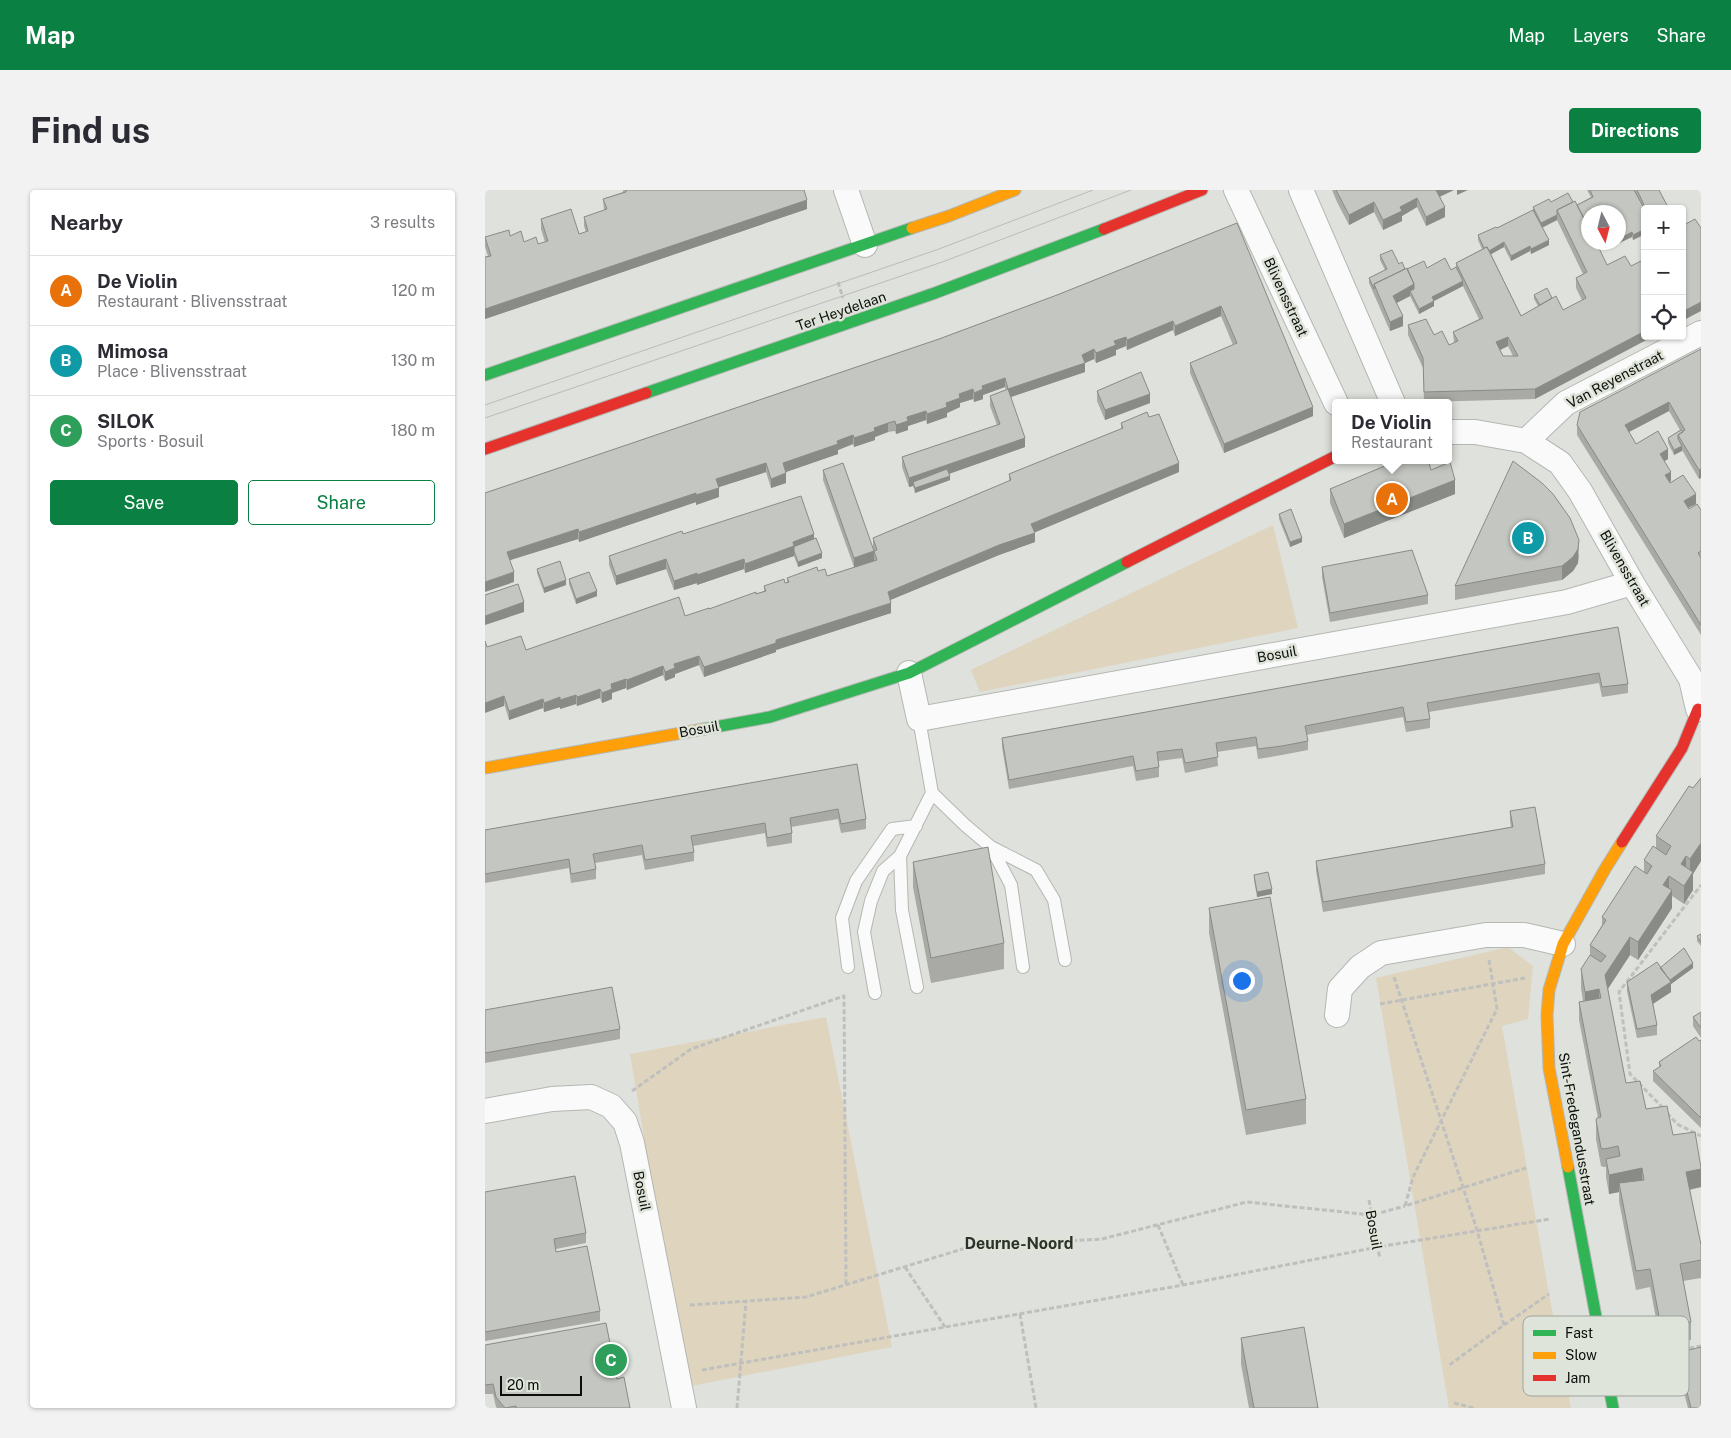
<!DOCTYPE html>
<meta charset="utf-8">
<style>
body{margin:0;font-family:"Public Sans",sans-serif;background:#f2f2f3;color:#2b2b33}
.controls{position:absolute;right:15px;top:15px;display:grid;overflow:hidden;border-radius:5px;box-shadow:0 1px 4px #0004}
.controls button{width:45px;height:45px;display:grid;place-items:center;padding:0;border:0;border-bottom:1px solid #e1e1e2;background:#fff;color:#2b2b33;font:25px sans-serif}
.compass{position:absolute;left:1096px;top:15px;width:45px;height:45px;border-radius:50%;background:#fff;box-shadow:0 1px 4px #0004;rotate:173deg}
.scale{position:absolute;left:15px;bottom:12px;width:82px;box-sizing:border-box;padding-left:5px;border:2px solid #0b0d09;border-top:0;font-size:14px;line-height:18px;white-space:nowrap;color:#0b0d09;-webkit-text-stroke:4px #dee4d9;paint-order:stroke}
.you{position:absolute;left:756px;top:790px;width:18px;height:18px;margin:-12px;border:4px solid #fff;border-radius:50%;background:#1a73e8;box-shadow:0 0 0 8px #1a73e833}
.badge{display:grid;place-items:center;width:32px;height:32px;border-radius:50%;background:#0b8043;color:#fff;font-size:16px;font-weight:700}
.pin{position:absolute;translate:-50% -50%;border:2px solid #fff;box-shadow:0 1px 5px #0006}
.popup{position:absolute;left:847px;top:209px;width:120px;height:65px;box-sizing:border-box;display:grid;place-content:center;border-radius:5px;background:#fff;filter:drop-shadow(0 1px 4px #0005);font-size:16px;white-space:nowrap;color:#7c7c81}
.popup b{font-size:19px;color:#2b2b33}
.popup::after{content:'';position:absolute;left:50%;top:100%;margin-left:-10px;border:10px solid transparent;border-top-color:#fff}
.list{margin:0;padding:0;list-style:none}
h2{display:flex;justify-content:space-between;align-items:center;height:65px;margin:0;padding:0 20px;font-size:21px}
h2 small{font-size:16px;font-weight:400;color:#7c7c81}
.list li{display:grid;grid-template-columns:32px 1fr auto;gap:15px;align-items:center;box-sizing:border-box;height:70px;padding:0 20px;border-top:1px solid #e1e1e2}
.list b{display:block;font-size:19px;white-space:nowrap}
.list p{margin:0;font-size:16px;white-space:nowrap;color:#7c7c81}
.list em{font-size:16px;font-style:normal;color:#7c7c81}
.actions{display:flex;gap:10px;padding:15px 20px}
.actions a{flex:1;padding:11px 0;border:1px solid #0b8043;border-radius:5px;text-align:center;font-size:18px;color:#0b8043}
.actions .main{background:#0b8043;color:#fff}
.icon{flex:none;width:28px;height:28px;fill:none;stroke:currentColor;stroke-width:2;stroke-linecap:round;stroke-linejoin:round}
.map{position:relative;flex:none;width:1216px;height:1218px;overflow:hidden;border-radius:5px}
header{display:flex;align-items:center;gap:30px;box-sizing:border-box;height:70px;padding:0 25px;background:#0b8043;color:#fff}
header strong{font-size:24px}
nav{display:flex;gap:28px;margin-inline-start:auto;font-size:18px}
.intro{display:flex;align-items:center;justify-content:space-between;box-sizing:border-box;height:120px;padding:0 30px}
h1{margin:0;font-size:35px}
.button{padding:12px 22px;border-radius:5px;background:#0b8043;color:#fff;font-size:18px;font-weight:700}
main{display:flex;gap:30px;padding:0 30px}
aside{flex:1;background:#fff;border-radius:5px;box-shadow:0 1px 4px #0004}
.map>svg:first-child{display:block}
</style>
<header>
<strong>Map</strong>
<nav><a>Map</a><a>Layers</a><a>Share</a></nav>
</header>
<div class="intro"><h1>Find us</h1><a class="button">Directions</a></div>
<main>
<aside>
<h2>Nearby<small>3 results</small></h2>
<ul class="list">
<li><span class="badge" style="background:#e8710a">A</span><div><b>De Violin</b><p>Restaurant · Blivensstraat</p></div><em>120 m</em></li>
<li><span class="badge" style="background:#0f9aa8">B</span><div><b>Mimosa</b><p>Place · Blivensstraat</p></div><em>130 m</em></li>
<li><span class="badge" style="background:#2e9e5b">C</span><div><b>SILOK</b><p>Sports · Bosuil</p></div><em>180 m</em></li>
</ul>
<div class="actions"><a class="main">Save</a><a>Share</a></div>
</aside>
<div class="map">
<svg width="1216" height="1218" viewBox="0 0 1216 1218">
<rect width="100%" height="100%" fill="#dee1dc"/>
<path fill="#dfd4be" d="M788 335 813 438 495 502 486 480Z
M1023 757 1048 776 1043 829 1017 836 1064 1104 1086 1218H964L891 788Z
M341 827 407 1157 201 1197 145 864Z"/>
<g fill="none" stroke-linecap="round" stroke-linejoin="round">
<defs>
<path id="lane" d="M434 529 447 603
M447 603 480 635 506 657 551 680 569 710 580 770
M506 657 526 695 538 777
M415 666 417 720 432 797
M363 777 357 728 371 691 407 639 431 636
M390 803 379 742 386 711 398 681 415 666 447 603"/>
<path id="street" d="M361 0 380 55
M751 0 851 213
M816 0 908 213
M963 242H990L1041 251 1075 273 1095 301 1147 393 1206 489 1213 519
M1041 251 1081 213 1216 143
M424 483 434 529 1082 412 1147 393
M852 825 855 799 875 777 896 763 1001 745H1039L1078 754
M0 921 67 909 106 907 126 916 140 932 147 953 199 1218"/>
<path id="fast" d="M0 185 427 38
M161 203 450 103 619 39
M219 539 285 527 424 483 642 372
M1083 977 1128 1218"/>
<path id="slow" d="M427 38 464 26 530 0
M0 578 219 539
M1083 977 1064 878 1062 825 1064 800 1078 754 1120 679 1137 652"/>
<path id="jam" d="M619 39 717 0
M0 259 161 203
M642 372 851 266
M1137 652 1197 558 1213 519 1216 521"/>
</defs>
<use href="#lane" stroke="#b4b7b2" stroke-width="14"/>
<use href="#street" stroke="#b4b7b2" stroke-width="26"/>
<use href="#fast" stroke="#b4b7b2" stroke-width="13"/>
<use href="#slow" stroke="#b4b7b2" stroke-width="13"/>
<use href="#jam" stroke="#b4b7b2" stroke-width="13"/>
<path stroke="#bfc0be" stroke-width="3" stroke-dasharray="5 2.5" stroke-linecap="butt" d="M353 92 358 108
M1004 770 1012 819 928 987 920 1016 1041 978
M909 787 992 1040 1019 1135 963 1176
M895 814 1040 788
M147 901 206 859 359 806 361 1095
M1178 918 1145 884 1134 802 1216 695
M1182 923 1192 934 1216 946
M884 1010 895 1069
M673 1035 698 1095
M420 1077 460 1137
M205 1115 321 1107 484 1057 617 1049 762 1012 887 1025 920 1016
M535 1124 551 1218
M1019 1135 1064 1104
M1145 1168 1216 1156
M217 1180 698 1095 893 1057 1065 1029
M969 1213 989 1218
M252 1218 261 1111"/>
<use href="#lane" stroke="#fafafa" stroke-width="12"/>
<use href="#street" stroke="#fafafa" stroke-width="24"/>
<use href="#fast" stroke="#30b455" stroke-width="11"/>
<use href="#slow" stroke="#ff9f0a" stroke-width="11"/>
<use href="#jam" stroke="#e5322d" stroke-width="11"/>
<path stroke="#bbbcba" stroke-width="1" d="M0 215 454 59 608 0
M0 228 460 71 646 0"/>
</g>
<path fill="#a9aaa6" fill-rule="evenodd" d="M138 0H319L322 19 0 129V67L3 66 0 57V47L25 46 39 52 53 54 60 52 56 39V29L94 44 101 42 99 36V27L119 20 118 9 138 2Z
M847 0H969L955 7 960 27 941 36 932 17 917 26V31L898 40 889 22 864 35 852 12Z
M1102 0H1174L1184 19H1160V44L1148 50 1147 47 1130 55 1128 52H1134V22H1104V52L1122 75 1050 209 939 212 938 178 923 145V135L949 145 964 155 969 153 968 142 994 129 978 96 949 111V116L934 124 925 106 911 113 918 136 905 141 884 93V88L900 80 895 70V65L914 74 920 79 942 78 966 80 971 77V73L997 59 993 50V45L1012 38 1048 20V17L1066 12H1088L1092 15 1106 7ZM1072 30 1098 84 1091 88V98L1097 110 1078 120 1067 108 1049 105V109L1053 116 1036 126 1006 64 1019 57 1026 71 1045 61 1046 64 1064 55 1057 38ZM1023 156 1028 166H1018L1015 160Z
M752 33 828 226 739 263 705 183V173L748 155 736 126 690 146 688 140 642 160 641 156 631 160V165L611 173 609 169 600 173V182L526 207 540 257 464 284 465 290 430 303 428 296 424 297 417 277V267L512 235 505 216V206L521 200 520 197 498 205V209L489 212 488 209 475 213V217L462 223V227L442 234 441 230 423 236V240L411 244 410 241 403 242 390 247V250L369 257 368 254 353 260V264L301 282V293L286 298 281 282 234 297V307L211 315V312L94 352 93 349 25 370 29 392 0 303 454 149 572 105Z
M1216 159 1214 289 1197 260 1189 265 1183 253V248L1195 240 1184 221 1144 242 1151 254 1183 269 1179 271 1186 291 1184 292 1211 314 1203 318 1204 319 1216 320V445L1092 245V235Z
M612 201 665 213 620 230 612 211Z
M636 233 694 282 550 342V352L514 365 405 410 406 423 291 460V462L219 487 214 475 190 484V487L180 491 178 485 142 500 141 498 127 503V509L117 513 115 508 92 516 91 514 75 519V517L59 522 58 518 24 530 2 457 41 460 200 426 224 419 279 401V396L302 393V388L333 381 342 386 369 377 338 290V280L389 371 377 375 389 371V362L388 357V348L524 291V284L636 239Z
M946 280 970 304 859 348 845 313V299Z
M794 324 817 352 805 357 794 329Z
M198 344 329 349 337 368 313 377 309 366 260 383 259 379 212 395V393L189 400 181 379 131 395 124 375V366Z
M1094 364 1093 373 1088 381 1077 390 970 410V396Z
M837 377 943 405V414L845 432 837 387Z
M52 379 81 395 59 403 52 383Z
M84 389 112 406 91 414 84 394Z
M1133 437 1143 494V503L1117 507 1114 493 944 522 945 529V538L921 542 918 527 821 545 823 551V560L797 565 773 569 771 556 732 562 733 576 700 583 697 568 674 571V587L651 591 648 576 524 599 517 557V548Z
M372 574 381 629V639L356 643 353 629 306 637 307 643V653L282 657 280 643 208 656 209 662V671L160 680 157 665 110 673 111 679V689L86 693 84 678 0 693V640Z
M1216 588V671L1208 684V700L1199 714 1187 706V718L1153 770 1145 765 1123 799 1141 893 1161 919 1188 945 1216 978V997L1205 1000 1216 1055V1088L1198 1091 1206 1132V1150L1176 1155 1165 1097 1151 1100 1134 1011V1002L1124 1004 1121 987V977H1119L1116 976 1111 949V930L1113 928 1094 830V812L1098 811 1096 798V779L1105 766V755L1117 735V727L1159 682V670L1171 659V646Z
M1025 621 1060 674V684L838 722 831 681V671L1026 637 1025 631Z
M428 672 519 753V779L446 793 428 697Z
M769 685 787 704 772 707 769 690Z
M724 718 821 909V934L761 945 724 743Z
M1216 744V756L1212 751V746Z
M1175 778H1208L1186 794V802L1168 814 1172 835V845L1152 848 1142 801V792Z
M0 820 135 839V849L0 873Z
M1216 822V848L1208 836V827Z
M1216 850V938L1168 891V881L1174 877V872Z
M0 1002 101 1043V1053L71 1059V1062L115 1121V1131L0 1151Z
M756 1148 833 1218H764L756 1174Z
M0 1155 132 1189 145 1218H12L11 1217 8 1204H0Z
M1192 1163 1216 1218H1203L1192 1177Z"/>
<path fill="#898b87" d="M951 0H969L951 8Z
M972 0H983L972 5Z
M932 8V17L917 26V31L898 40V30L915 17Z
M322 10V19L0 129V119Z
M889 12V22L864 35V25Z
M960 17V27L941 36V27Z
M1114 18V22H1105Z
M1072 25V30L1056 38V33Z
M1160 39V44L1148 50V45Z
M1147 42V47L1130 55V52H1134V49Z
M1064 50V55L1046 64V59Z
M1019 52V57L1001 67V62Z
M1045 56V61L1026 71V66Z
M978 91V96L947 112V107Z
M929 94V104L925 101V106L908 115V106Z
M949 111V116L934 124V119Z
M1216 112V121L1197 131V122Z
M736 116V126L690 146V136Z
M918 126V136L905 141V132Z
M688 131V140L642 160V150Z
M1160 141V146H1169L1050 209V199Z
M641 147V156L631 160V165L611 173V163L629 151Z
M1023 147V156L1011 162V152Z
M609 159V169L600 173V182L523 208V199Z
M520 188V197L498 205V209L489 212V203L497 196Z
M488 199V209L475 213V217L462 223V227L442 234V224L461 213 474 204Z
M665 204V213L620 230V220Z
M1184 212V221L1140 244V235Z
M828 217V226L739 263V254Z
M441 221V230L423 236V240L411 244V235L422 227Z
M403 233V242L390 247V250L369 257V248L389 238Z
M368 245V254L353 260V264L298 283V273L352 251Z
M540 248V257L429 296 428 292V296L424 297V288Z
M1197 256V261L1189 265V260Z
M1183 259V269L1175 274V264Z
M281 273V282L231 298V289Z
M694 273V282L546 344V334Z
M1216 279V288L1214 289V280Z
M1186 282V291L1180 295V285Z
M301 283V293L286 298V289Z
M465 286V290L430 303V298Z
M970 290V304L859 348V334Z
M234 298V307L211 315V305Z
M211 303V312L94 352V342Z
M1211 304V314L1199 320V311Z
M93 339V349L22 371V362Z
M550 343V352L514 365 403 411V402L514 355Z
M329 344V354L309 361V366L260 383V374L308 352Z
M817 348V352L805 357V352Z
M1094 350 1093 373 1088 381 1077 390V376Z
M389 361V371L369 378V368Z
M337 363V368L313 377V372Z
M181 369V379L131 395V386Z
M259 369V379L212 395V385Z
M29 382V392L0 402V392Z
M212 383V393L189 400V391Z
M81 390V395L59 403V398Z
M112 401V406L91 414V409Z
M39 412V422L0 435V426Z
M406 413V423L291 460V462L219 487V477L291 450Z
M214 466V475L190 484V487L180 491V482L189 474Z
M178 476V485L142 500V490Z
M141 489V498L127 503V509L117 513V503L126 494Z
M115 499V508L92 516V507Z
M91 505V514L75 519V510Z
M19 506V516L0 523V513Z
M75 507V517L59 522V513Z
M58 509V518L24 530V521Z
M1216 653V671L1208 684V700L1199 714V696L1205 686V669Z
M1201 666V684L1196 674Z
M1184 686V704L1178 695Z
M787 699V704L772 707V702Z
M1187 700V718L1153 770V752Z
M1145 747V765L1120 803V785Z
M1208 773V778L1186 794V802L1166 815V805Z
M1114 799V818L1100 820V802Z
M1157 978V997L1134 993V1002L1124 1004V985Z
M1216 979V997L1201 1000V982Z"/>
<path fill="#c4c6c1" stroke="#898b87" fill-rule="evenodd" d="M141 0H319L322 10 0 119V67L6 66 0 47 24 40 25 46 36 41 39 52 51 47 53 54 63 51 56 29 86 19 94 44 103 41 99 27 122 19 118 9 141 2Z
M851 0H951L960 17 941 27 932 8 915 17 917 21 898 30 889 12 864 25Z
M1105 0H1149L1160 20V39L1148 45 1147 42 1134 49V22H1116L1114 18 1105 22H1104L1103 37 1092 15 1108 7Z
M1152 0H1174L1184 19H1161Z
M1083 3 1088 12 1072 20V25L1056 33 1048 17 1064 9 1066 12Z
M1090 11 1104 38V52H1111L1122 75 1140 66 1146 76 1160 69V141L1050 199 939 202 938 168 923 135 941 129 949 145 957 141 964 155 973 151 968 142 998 128 971 73 1002 57 1036 126 1071 106 1078 120 1101 108 1091 88 1102 82 1072 20ZM1023 147 1033 166H1018L1011 152Z
M1048 20 1064 50 1046 59 1045 56 1026 66 1019 52 1004 61 1002 57 999 58 993 45 1011 37 1012 38Z
M1210 29 1216 38V112L1197 122V36Z
M752 33 828 217 739 254 705 173 752 153 736 116 690 136 688 131 642 150 641 147 629 151 631 155 611 163 609 159 597 165 600 173 523 199 520 188 497 196 498 199 489 203 488 199 474 204 475 208 461 213 462 217 442 224 441 221 422 227 423 231 411 235 410 231 403 233 389 238 390 241 369 248 368 245 352 251 353 254 298 273 301 283 286 289 281 273 231 289 234 298 211 305V303L94 342 93 339 22 362 29 382 0 392V303L454 149 572 105Z
M907 60 914 74 917 72 920 79 889 94V99L884 88 902 79 895 65Z
M960 68 966 80 971 77 978 91 947 107 949 111 934 119 925 101 929 99V94L922 79 939 71 942 78Z
M922 78 929 94 908 106 918 126 905 132 889 94Z
M1062 98 1067 108 1055 115 1049 105Z
M1216 159V279L1214 280 1193 245 1200 240 1184 212 1140 235 1151 254 1173 241 1183 259 1175 264 1186 282 1180 285 1185 293 1198 285 1211 304 1199 311 1204 319 1212 314 1216 320V361L1213 363 1216 368V435L1092 235 1095 222Z
M656 182 665 204 620 220 612 201Z
M523 199 540 248 424 288 417 267 515 234 505 206Z
M662 222 664 227 674 224 694 273 546 334 550 343 514 355 403 402 406 413 291 450V453L219 477 214 466 189 474 190 478 180 482 178 476 142 490 141 489 126 494 127 499 117 503 115 499 92 507 91 505 75 510V507L59 513 58 509 24 521 19 506 0 513V451L2 457 36 446 41 460 194 407 200 426 224 418V419L271 402V404L281 401 279 396 299 389 300 393 304 392 302 388 332 377 333 381 340 379 342 386 392 370 389 361 392 360 388 348 526 290 524 284 638 238 636 233Z
M1196 240 1198 242 1193 245V249L1197 256 1189 260 1183 248Z
M914 270H943L946 280 965 272 970 290 859 334 845 299Z
M1028 271 1057 293 1068 304 1085 328 1094 350 1093 359 1088 367 1077 376 970 396Z
M358 273 389 361 369 368 338 280Z
M462 279 465 286 430 298 428 292Z
M316 306 329 344 308 352 309 356 260 374 259 369 212 385V383L189 391 181 369 131 386 124 366 197 341 198 344Z
M806 319 817 348 805 352 794 324Z
M331 348 337 363 313 372 309 361V356L308 357Z
M927 360 943 405 845 423 837 377Z
M75 371 81 390 59 398 52 379Z
M104 382 112 401 91 409 84 389Z
M33 394 39 412 0 426V405Z
M1133 437 1143 494 1117 497 1114 483 942 513 945 529 921 532 918 517 820 536 823 551 797 556 773 559 771 547 731 553 733 567 700 573 697 559 672 562 674 577 651 581 648 566 524 590 517 548Z
M372 574 381 629 356 634 353 619 305 628 307 643 282 648 280 633 206 646 209 662 160 670 157 655 108 664 111 679 86 684 84 669 0 684V640Z
M1216 588V653L1205 669 1201 666 1196 674 1208 682 1199 696 1184 686 1178 695 1187 700 1153 752 1145 747 1120 785 1141 893 1155 891 1161 919 1182 916 1188 945 1210 942 1216 978V979L1201 982 1216 1055V1070L1195 1074 1206 1132 1176 1137 1165 1079 1151 1081 1134 993 1159 990 1157 978 1124 985 1121 969 1135 966 1133 956 1119 959 1116 958 1111 930 1112 928 1116 927 1094 812 1116 808 1114 799 1100 802 1096 779 1105 765 1116 772 1121 766 1105 755 1121 730 1117 727 1150 676 1162 684 1167 676 1159 670 1168 656 1181 665 1186 656 1171 646 1204 596 1208 598Z
M1050 617 1060 674 838 712 831 671 1028 637 1025 621Z
M503 657 519 753 446 768 428 672Z
M783 682 787 699 772 702 769 685Z
M785 707 821 909 761 920 724 718Z
M1216 744V752L1212 746Z
M1199 758 1208 773 1185 790 1175 778Z
M1172 772 1186 792 1166 805 1172 835 1152 839 1142 792Z
M127 797 135 839 0 863V820Z
M1216 822V838L1208 827Z
M1211 847 1214 851 1216 850V928L1168 881 1176 876 1174 872Z
M90 986 101 1043 69 1049 71 1062 102 1056 115 1121 0 1142V1002Z
M121 1133 132 1189 139 1187 145 1218H31V1216L20 1218 11 1207 8 1194 0 1195V1155Z
M819 1137 833 1218H769L756 1148Z
M1216 1157V1218H1206L1192 1163Z"/>
<g text-anchor="middle" dominant-baseline="central" stroke-width="5" stroke-linejoin="round" paint-order="stroke">
<g font-size="14" fill="#0b0d09" stroke="#dee4d9">
<text transform="translate(801 107) rotate(65)">Blivensstraat</text>
<text transform="translate(356 121) rotate(-19)">Ter Heydelaan</text>
<text transform="translate(1130 189) rotate(-28)">Van Reyenstraat</text>
<text transform="translate(1140 378) rotate(60)">Blivensstraat</text>
<text transform="translate(792 464) rotate(-10)">Bosuil</text>
<text transform="translate(214 539) rotate(-10)">Bosuil</text>
<text transform="translate(1092 939) rotate(80)">Sint-Fredegandusstraat</text>
<text transform="translate(157 1001) rotate(79)">Bosuil</text>
<text transform="translate(889 1040) rotate(80)">Bosuil</text>
</g>
<g font-size="16" font-weight="bold" fill="#2d3129" stroke="#dee4d9">
<text x="534" y="1053">Deurne-Noord</text>
</g>
</g>
<rect x="1038" y="1126" width="166" height="80" rx="8" fill="#dee4d9" stroke="#9fa49b" stroke-width="1"/>
<rect x="1048" y="1140" width="23" height="6" fill="#30b455"/>
<rect x="1048" y="1162" width="23" height="7" fill="#ff9f0a"/>
<rect x="1048" y="1185" width="23" height="6" fill="#e5322d"/>
<g font-size="14" fill="#0b0d09">
<text x="1080" y="1148">Fast</text>
<text x="1080" y="1170">Slow</text>
<text x="1080" y="1193">Jam</text>
</g>
</svg>
<div class="controls">
<button>+</button>
<button>−</button>
<button><svg class="icon" aria-label="locate" viewBox="0 0 24 24"><circle cx="12" cy="12" r="6"/><path d="M12 2v4M12 18v4M2 12h4M18 12h4"/></svg></button>
</div>
<svg class="compass" viewBox="-18 -18 36 36"><path d="M0-13l5 13h-10z" fill="#e53935"/><path d="M0 13l5-13h-10z" fill="#7c7c81"/></svg>
<div class="scale">20 m</div>
<div class="you"></div>
<div class="pin badge" style="left:907px;top:309px;background:#e8710a">A</div>
<div class="popup"><b>De Violin</b>Restaurant</div>
<div class="pin badge" style="left:1043px;top:348px;background:#0f9aa8">B</div>
<div class="pin badge" style="left:126px;top:1170px;background:#2e9e5b">C</div>
</div>
</main>
